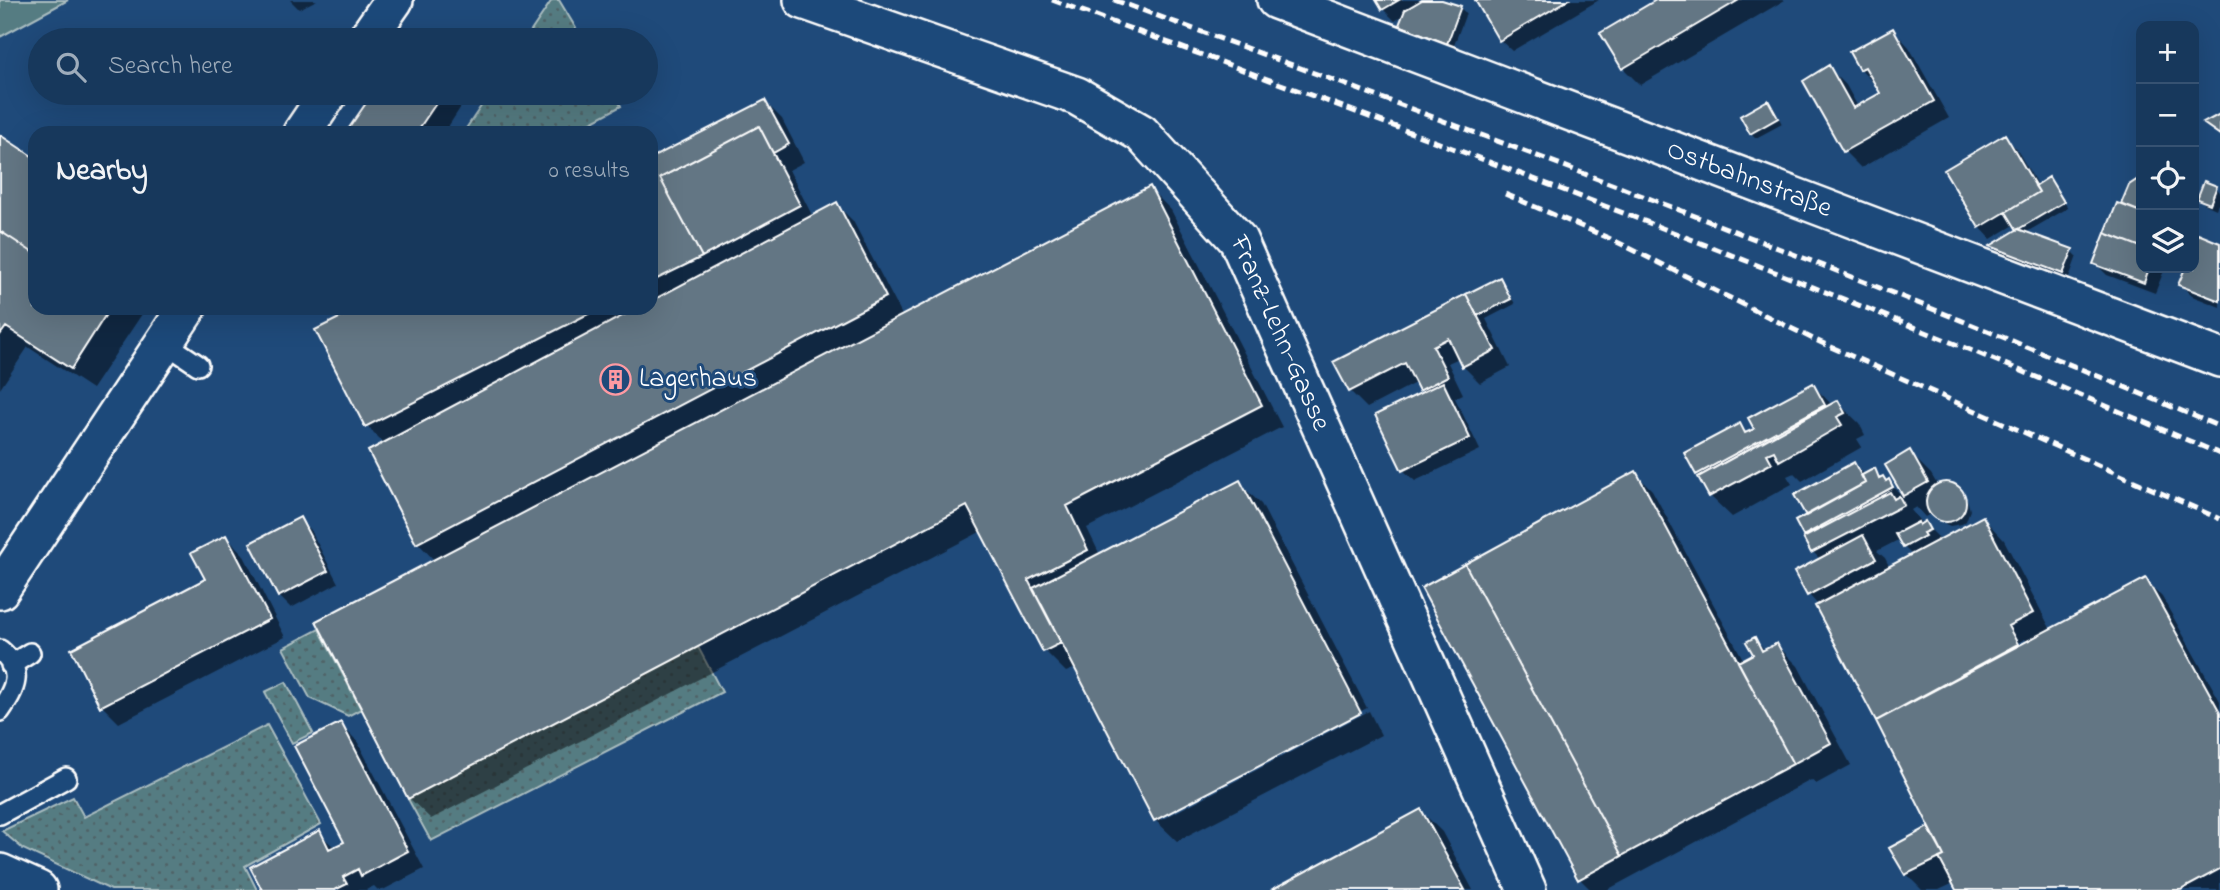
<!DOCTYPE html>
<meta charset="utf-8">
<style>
body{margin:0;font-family:"Indie Flower",sans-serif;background:#203f62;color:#f1f3f6}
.controls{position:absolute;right:21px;top:21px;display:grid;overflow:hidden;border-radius:14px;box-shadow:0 7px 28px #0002}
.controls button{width:63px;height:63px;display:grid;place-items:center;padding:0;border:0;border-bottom:2px solid #365272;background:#17385c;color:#f1f3f6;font:35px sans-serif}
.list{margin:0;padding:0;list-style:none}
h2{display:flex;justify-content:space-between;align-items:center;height:91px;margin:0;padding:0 28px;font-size:30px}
h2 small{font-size:23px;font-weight:400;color:#9eacbb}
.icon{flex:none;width:38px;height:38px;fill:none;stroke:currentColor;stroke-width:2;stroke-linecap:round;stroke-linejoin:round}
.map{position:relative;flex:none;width:2220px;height:890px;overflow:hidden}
.search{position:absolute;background:#17385c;box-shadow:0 7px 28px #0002;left:28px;top:28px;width:630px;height:77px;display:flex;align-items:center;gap:18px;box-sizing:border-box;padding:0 24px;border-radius:38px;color:#9eacbb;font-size:26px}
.panel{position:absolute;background:#17385c;box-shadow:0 7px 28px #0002;left:28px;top:126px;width:630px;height:189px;border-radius:21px}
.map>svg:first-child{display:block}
</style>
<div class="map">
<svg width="2220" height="890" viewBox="0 0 2220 890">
<defs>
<pattern id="grass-dots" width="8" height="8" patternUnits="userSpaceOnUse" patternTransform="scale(1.75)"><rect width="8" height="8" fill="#557b82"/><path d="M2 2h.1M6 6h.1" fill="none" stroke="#506467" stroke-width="1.8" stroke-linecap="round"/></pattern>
</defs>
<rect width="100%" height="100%" fill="#1f4a7a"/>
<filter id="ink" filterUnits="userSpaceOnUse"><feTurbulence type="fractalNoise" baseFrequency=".0143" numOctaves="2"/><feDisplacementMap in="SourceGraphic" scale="14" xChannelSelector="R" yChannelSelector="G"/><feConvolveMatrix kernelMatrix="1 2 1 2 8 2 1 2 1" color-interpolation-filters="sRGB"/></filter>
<g filter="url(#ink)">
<path fill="url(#grass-dots)" stroke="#aabdc0" stroke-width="2" d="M552 0H559L583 40H525Z
M490 93H614L621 106 571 133H463Z
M319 629 361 709 348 716 310 698 283 648Z
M698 647 722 692 431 841 408 799Z
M286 682 313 733 292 743 265 692Z
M267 725 321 824 245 866 257 890H111L23 849 2 831 73 797 84 817Z"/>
<path fill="#557b82" stroke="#aabdc0" stroke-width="2" d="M0 0H68L0 37Z"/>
<path fill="#0007" fill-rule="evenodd" d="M290 0H317L299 9Z
M1378 0H1437L1460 8 1466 13 1453 48 1407 30 1401 25 1405 14 1395 21 1383 9Z
M1477 0H1599L1512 51 1500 40Z
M1660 0H1785L1640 85 1623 68Z
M1893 30 1909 47 1949 118 1861 168 1844 151 1829 68 1846 85 1858 107 1882 93 1861 69Z
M375 93H460L466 99 444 133H357L352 128Z
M765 102 782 119 804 162 789 170 813 217 836 204 853 221 903 317 1150 189 1171 210 1282 427 1087 528 1100 555 1239 483 1261 504 1367 708 1161 816V820L1369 711 1381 735 1177 841 1155 820 1076 668 1066 672 1045 651 982 531 431 819 409 798 435 561 417 542 385 444 367 426 362 308H651V160Z
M1768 102 1774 108 1782 124 1756 138 1751 133Z
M0 137 35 160V308H146L92 389 28 347 0 389Z
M2004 137 2016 148 2038 186 2049 179 2068 208 2025 233 2072 251 2077 256 2069 278 1997 251 1992 246 2020 230 2016 224 1991 239 1980 227Z
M2141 179V268H2165L2155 293 2107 275 2095 263 2130 186Z
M2216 188 2220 192V206L2218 204 2216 209 2205 204 2199 199Z
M2199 237 2220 245V307L2192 296 2180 284 2187 268H2194V250Z
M1500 279 1505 285 1515 304 1486 319 1510 367 1480 383 1463 366 1459 358 1448 363 1463 394 1455 398 1480 450 1415 481 1403 470 1424 393 1417 382 1367 408 1350 391Z
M1813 385 1832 405 1837 402 1859 423 1865 435 1857 439 1862 447 1802 481 1794 473 1787 476 1792 484 1732 517 1710 496 1697 474 1739 425 1748 434 1756 429Z
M1910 453 1931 474 1938 486 1952 485 1957 488 1967 499 1970 510 1966 521 1962 524 1950 526 1939 521 1932 513 1925 517 1916 507 1911 510 1923 525 1925 524 1941 540 1983 518 2004 540 2051 630 2146 581 2162 597 2220 701V890H1958L1954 883 1939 890H1922L1906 874 1928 829 1935 835 1819 606 1809 595 1821 560 1813 552 1805 535 1808 517 1854 464 1865 475 1874 471 1902 495ZM1900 539 1904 547 1913 556 1890 568 1885 558 1877 551ZM2025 639 2027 642 1882 720V716Z
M1635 473 1652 490 1744 661 1755 654 1754 639 1766 651 1777 645 1798 666 1851 765 1816 784 1811 780 1607 890H1591L1580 879Z
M299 519 311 531 338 583 291 608 279 596Z
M226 537 243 554 285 637 119 723 102 706 73 650 207 580Z
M340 724 357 741 424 869 383 890H378L374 886 366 890H264L319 833 335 848 346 842Z
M1421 811 1442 832 1473 890H1275Z"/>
<path fill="#637684" stroke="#fff" stroke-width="2" d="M1376 0H1399L1382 10Z
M1422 0H1442L1461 6 1447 44 1399 25 1405 10Z
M1475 0H1568L1499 41Z
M1656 0H1739L1622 69 1600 33Z
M1893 28 1934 101 1843 152 1803 81 1829 65 1853 108 1880 93 1865 67 1859 70 1849 52Z
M373 93H443L416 133H357L349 128Z
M765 100 789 144 773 153 759 126 660 178 702 257 651 282V158Z
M1768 100 1778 118 1750 134 1740 116Z
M2220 114V135L2203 123Z
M759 126 800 205 702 257 660 178Z
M2005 134 2039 192 1979 228 1944 170Z
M0 135 35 158V254L0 231Z
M2049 177 2064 202 2017 230 2006 212 2039 192 2035 186Z
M2141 177V212L2121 204 2129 185Z
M2204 181 2217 186 2210 204 2197 199Z
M1150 186 1262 405 1067 506 1088 550 1028 580 1061 643 1043 652 967 506 408 799 316 621Z
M837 202 886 297 416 544 368 451 637 308H651V301Z
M2117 203 2141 212V247L2105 233Z
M2018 229 2073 249 2063 274 1990 246Z
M0 231 35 254V308H110L71 369 6 327 0 335Z
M2105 233 2141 247V268H2149L2144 283 2093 264Z
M2198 234 2220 243V301L2178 285 2185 268H2194V245Z
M1500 277 1511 299 1477 316 1466 294Z
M1466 294 1495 350 1462 367 1448 338 1433 346 1448 376 1419 391 1405 363 1349 392 1333 362Z
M359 308H600L365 427 315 330Z
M1443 382 1470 438 1402 471 1375 415Z
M1813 383 1825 405 1696 475 1684 453 1740 423 1745 433 1754 429 1748 418Z
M1838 400 1845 413 1837 417 1842 425 1779 461 1774 451 1767 454 1772 463 1709 497 1698 477Z
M1910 450 1928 482 1903 496 1885 465Z
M1854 462 1865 483 1806 516 1794 495Z
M1875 468 1879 478 1883 476 1886 481 1889 479 1893 487 1803 536 1795 521 1865 483 1862 475Z
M1636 471 1793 764 1622 856 1465 564Z
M1240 480 1361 713 1154 821 1033 588Z
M1926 502a20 20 0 1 1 40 0a20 20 0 1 1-40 0Z
M1890 492 1894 499 1899 496 1904 505 1811 553 1803 538Z
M1983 516 2033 613 2008 626 2018 644 1876 721 1815 606Z
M300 517 328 571 278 597 250 543Z
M1925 521 1930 530 1923 533 1925 536 1903 548 1895 534 1918 522 1919 525Z
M226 535 270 619 100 707 71 649 205 579 191 553Z
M1863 535 1876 559 1807 596 1794 572Z
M1465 564 1622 856 1578 880 1421 588Z
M2146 578 2220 712V869L2181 890H1956L1939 858 1944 856 1876 721Z
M1755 637 1762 651 1777 643 1831 743 1793 764 1738 662 1753 654 1746 642Z
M341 722 408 851 361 876 358 869 343 877 347 884 335 890H262L250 867 320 830 329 849 344 842 294 746Z
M1421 809 1465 890H1271Z
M1928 827 1944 856 1905 875 1889 848Z"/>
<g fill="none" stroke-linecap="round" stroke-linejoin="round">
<defs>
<path id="service" d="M164 342 198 365
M0 650C25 671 15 689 0 711
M11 665 30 653
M0 814 66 778"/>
<g id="minor">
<path id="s1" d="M803 0 1077 96 1141 133 1238 240 1527 890"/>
<path id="s2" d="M1276 0 2220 358"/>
<path d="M366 40 394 0"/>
<path d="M302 133 329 93"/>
<path d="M0 590 187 308"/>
<path d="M0 873 38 890"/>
</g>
</defs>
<use href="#service" stroke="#fff" stroke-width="24"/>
<use href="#minor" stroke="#fff" stroke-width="42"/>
<use href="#service" stroke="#1f4a7a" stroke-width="19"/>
<use href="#minor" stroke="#1f4a7a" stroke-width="37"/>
<path stroke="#fff" stroke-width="5" stroke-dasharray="10 5" stroke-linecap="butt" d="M1052 0C1444 143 1836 290 2220 454
M1114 0C1486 135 1856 273 2220 427
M1505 194 1611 239 1813 339 2220 519"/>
</g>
</g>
<defs>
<symbol id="building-ring" viewBox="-11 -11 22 22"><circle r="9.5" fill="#1f4a7a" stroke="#ff9aa2" stroke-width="1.5"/><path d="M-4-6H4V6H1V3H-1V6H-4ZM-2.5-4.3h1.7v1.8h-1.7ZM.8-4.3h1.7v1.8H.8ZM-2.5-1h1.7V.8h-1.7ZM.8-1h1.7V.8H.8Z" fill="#ff9aa2"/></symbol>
</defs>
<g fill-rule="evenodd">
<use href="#building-ring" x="598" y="362" width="35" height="35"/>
</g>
<g text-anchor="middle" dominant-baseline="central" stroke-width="6" stroke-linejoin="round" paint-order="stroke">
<g font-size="28" fill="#fff" stroke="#1f4a7a">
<text stroke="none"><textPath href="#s2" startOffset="506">Ostbahnstraße</textPath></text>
<text stroke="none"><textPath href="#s1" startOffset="611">Franz-Lehn-Gasse</textPath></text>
</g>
<g font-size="28" fill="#fff" stroke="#1f4a7a" text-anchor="start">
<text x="639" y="379">Lagerhaus</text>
</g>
</g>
</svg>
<div class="controls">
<button>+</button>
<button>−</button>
<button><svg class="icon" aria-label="locate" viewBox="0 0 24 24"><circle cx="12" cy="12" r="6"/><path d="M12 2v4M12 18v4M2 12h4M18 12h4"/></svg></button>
<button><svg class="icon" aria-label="layers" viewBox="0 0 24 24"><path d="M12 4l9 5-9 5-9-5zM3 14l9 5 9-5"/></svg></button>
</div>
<div class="search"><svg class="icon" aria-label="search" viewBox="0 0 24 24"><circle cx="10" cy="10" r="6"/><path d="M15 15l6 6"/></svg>Search here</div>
<section class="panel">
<h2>Nearby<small>0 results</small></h2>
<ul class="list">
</ul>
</section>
</div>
